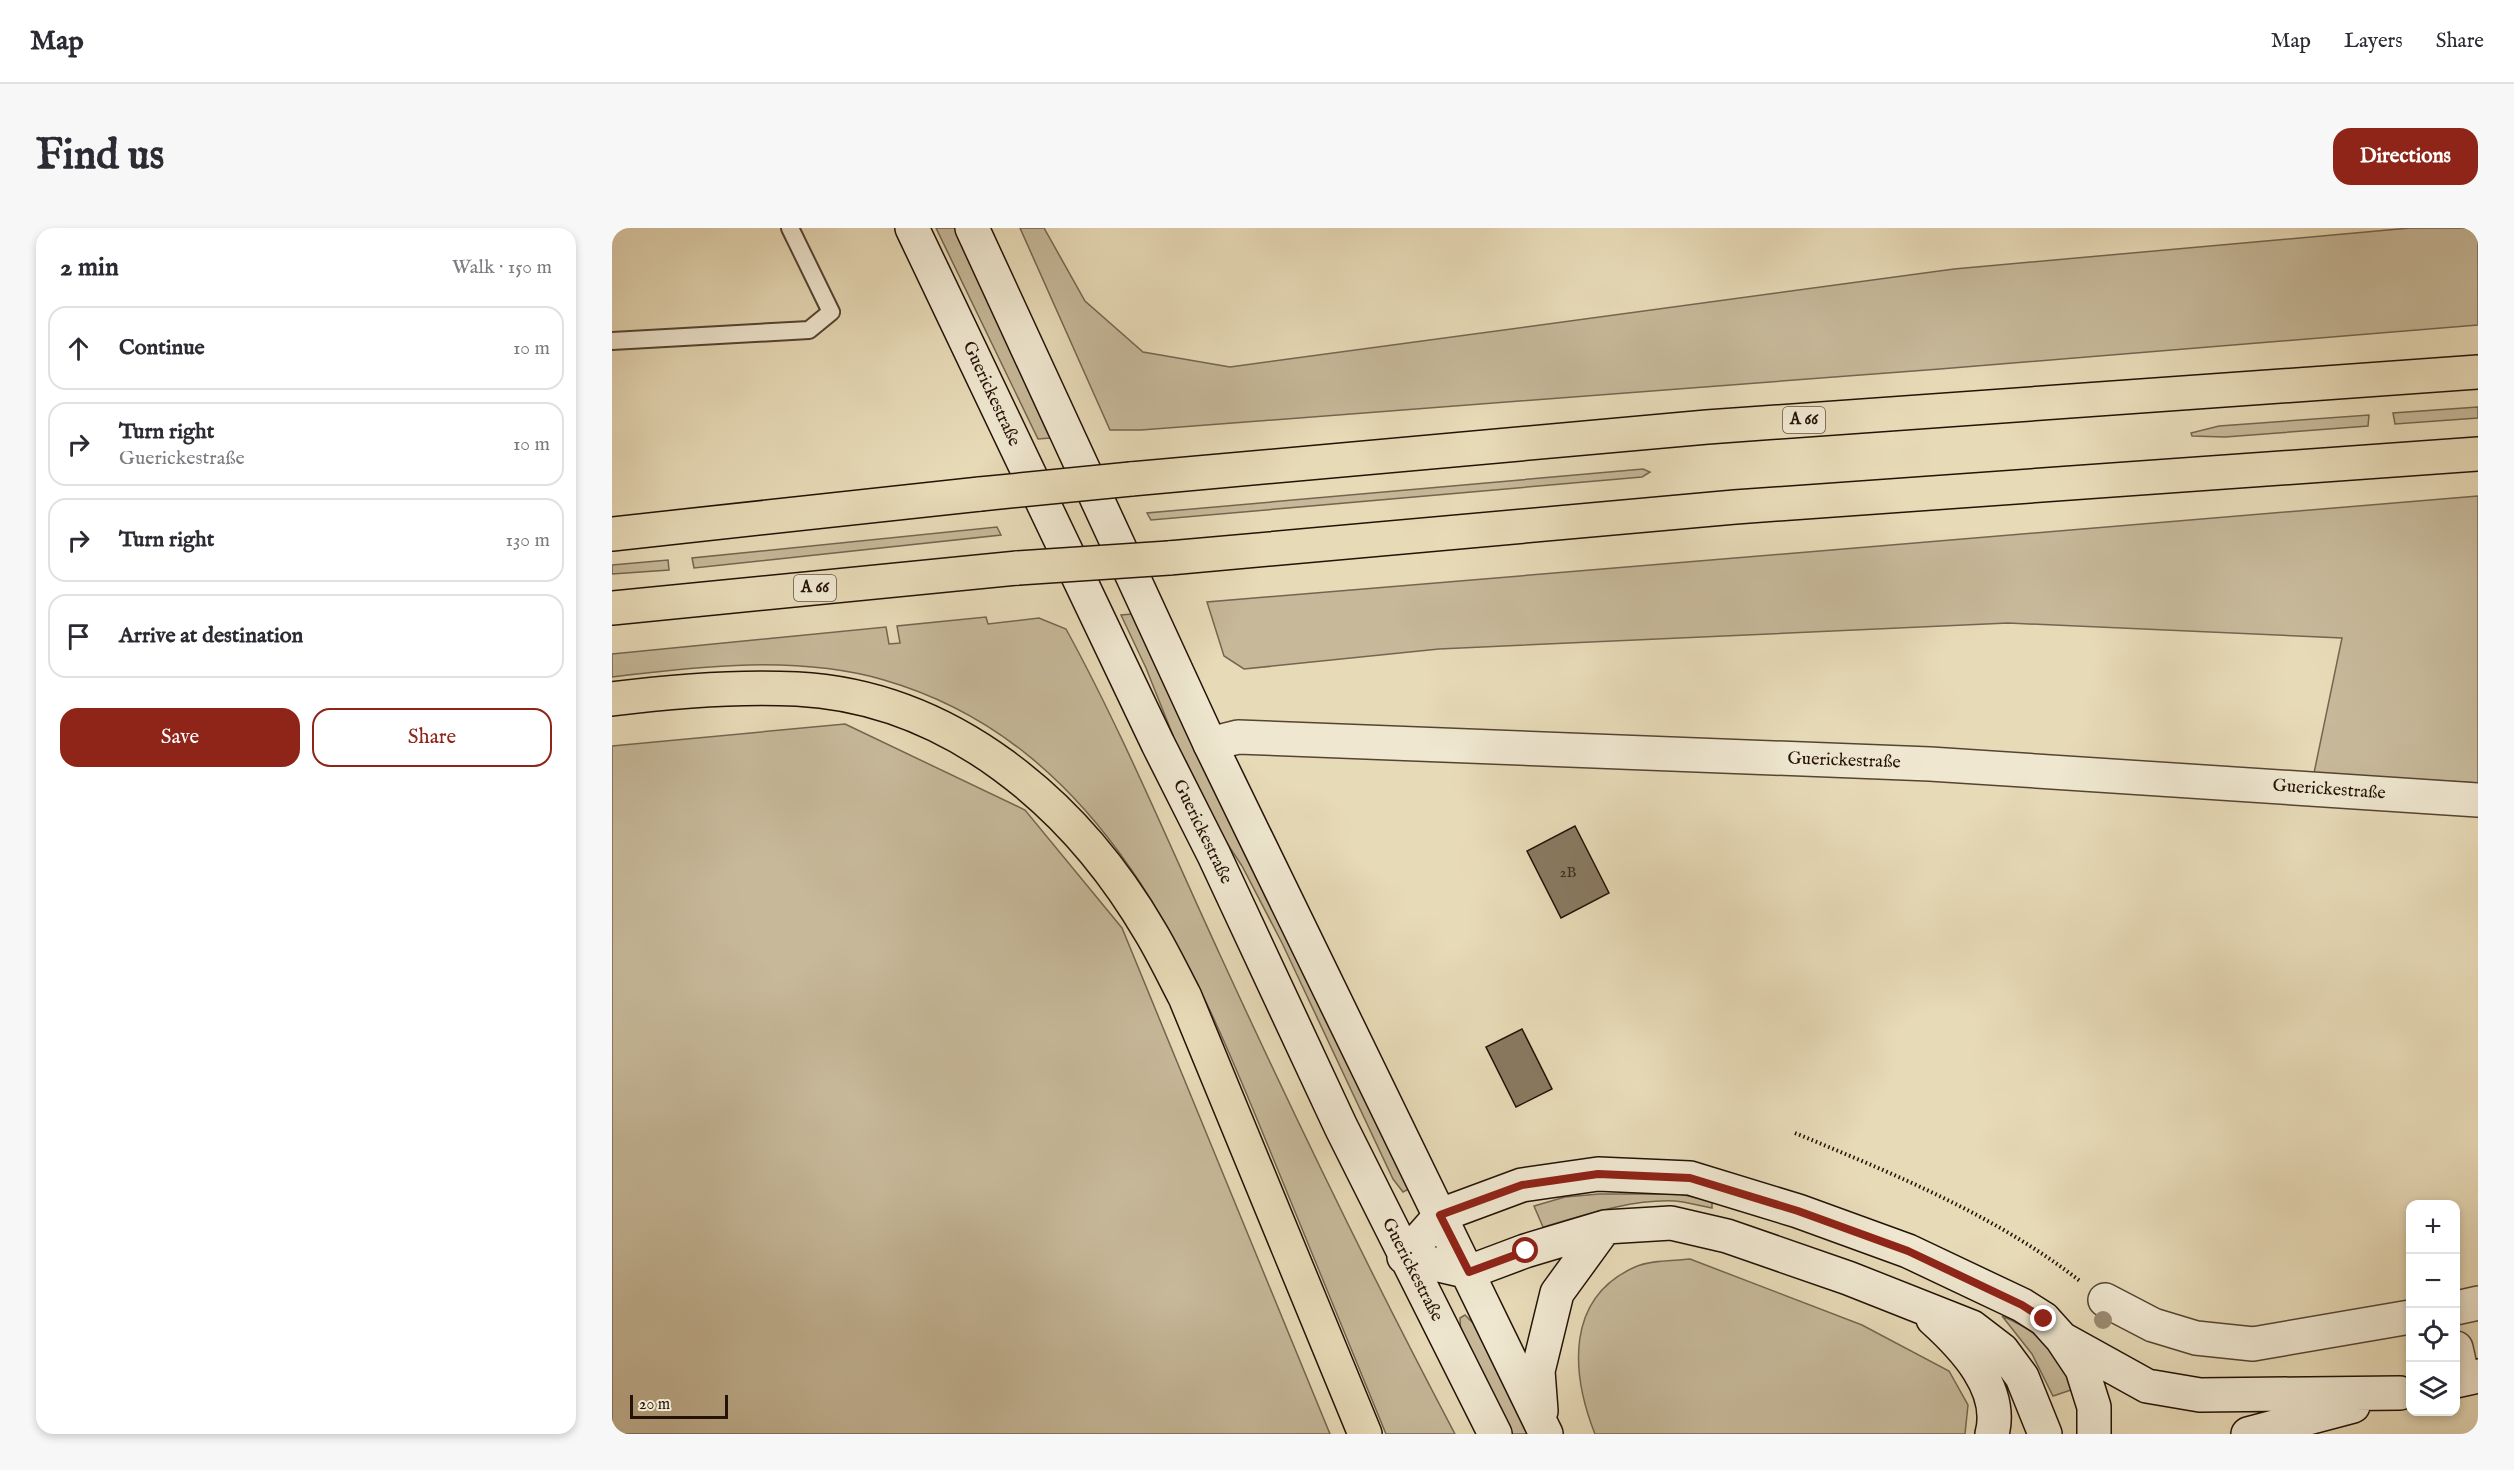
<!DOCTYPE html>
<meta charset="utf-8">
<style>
body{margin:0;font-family:"IM FELL English",serif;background:#f7f7f7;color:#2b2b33}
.controls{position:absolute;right:18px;bottom:18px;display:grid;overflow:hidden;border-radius:12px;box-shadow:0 3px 9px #0003}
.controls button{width:54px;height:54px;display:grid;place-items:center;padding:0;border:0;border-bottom:2px solid #e1e1e2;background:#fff;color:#2b2b33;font:30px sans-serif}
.scale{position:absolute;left:18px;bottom:15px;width:98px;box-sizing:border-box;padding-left:6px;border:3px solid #241206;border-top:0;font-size:16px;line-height:21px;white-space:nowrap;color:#241206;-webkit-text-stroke:4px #efe7d0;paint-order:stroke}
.stop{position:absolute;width:18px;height:18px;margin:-14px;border:4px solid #8f2418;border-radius:50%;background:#fff}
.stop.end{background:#8f2418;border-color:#fff;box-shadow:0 2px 6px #0008}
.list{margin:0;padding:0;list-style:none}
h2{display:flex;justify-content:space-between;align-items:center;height:78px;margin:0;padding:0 24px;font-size:26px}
h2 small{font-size:20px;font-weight:400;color:#7c7c81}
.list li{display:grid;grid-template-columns:39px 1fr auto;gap:18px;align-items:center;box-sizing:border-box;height:84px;margin:0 12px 12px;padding:0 12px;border:2px solid #e1e1e2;border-radius:18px}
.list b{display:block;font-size:22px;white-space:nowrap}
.list p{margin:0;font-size:20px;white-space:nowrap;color:#7c7c81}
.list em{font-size:20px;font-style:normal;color:#7c7c81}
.actions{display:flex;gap:12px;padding:18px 24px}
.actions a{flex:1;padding:14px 0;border:2px solid #8f2418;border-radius:18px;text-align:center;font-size:21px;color:#8f2418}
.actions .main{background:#8f2418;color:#fff}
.icon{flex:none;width:33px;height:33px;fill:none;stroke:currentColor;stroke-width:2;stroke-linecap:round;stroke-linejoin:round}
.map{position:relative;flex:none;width:1866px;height:1206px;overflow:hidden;border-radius:18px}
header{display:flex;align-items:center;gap:36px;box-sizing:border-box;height:84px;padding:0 30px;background:#fff;border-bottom:2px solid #e1e1e2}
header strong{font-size:28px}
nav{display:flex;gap:33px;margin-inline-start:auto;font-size:21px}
.intro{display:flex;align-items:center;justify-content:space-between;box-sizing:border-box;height:144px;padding:0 36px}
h1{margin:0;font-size:42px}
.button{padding:15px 27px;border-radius:18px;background:#8f2418;color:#fff;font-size:21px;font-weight:700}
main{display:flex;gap:36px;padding:0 36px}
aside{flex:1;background:#fff;border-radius:18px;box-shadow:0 3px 9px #0003}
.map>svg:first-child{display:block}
</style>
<header>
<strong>Map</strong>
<nav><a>Map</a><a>Layers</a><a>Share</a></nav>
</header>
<div class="intro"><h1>Find us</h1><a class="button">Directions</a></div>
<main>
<aside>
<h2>2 min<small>Walk · 150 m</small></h2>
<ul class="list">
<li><svg class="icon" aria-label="ahead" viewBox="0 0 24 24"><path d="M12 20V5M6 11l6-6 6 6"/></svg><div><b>Continue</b></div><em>10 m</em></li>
<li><svg class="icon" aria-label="right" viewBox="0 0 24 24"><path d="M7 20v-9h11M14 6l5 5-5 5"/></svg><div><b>Turn right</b><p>Guerickestraße</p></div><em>10 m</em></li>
<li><svg class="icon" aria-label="right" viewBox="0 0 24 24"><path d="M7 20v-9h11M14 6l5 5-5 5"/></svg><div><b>Turn right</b></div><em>130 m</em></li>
<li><svg class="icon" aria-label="arrive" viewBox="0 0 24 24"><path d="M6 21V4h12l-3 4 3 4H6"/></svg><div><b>Arrive at destination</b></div></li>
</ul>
<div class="actions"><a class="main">Save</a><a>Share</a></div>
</aside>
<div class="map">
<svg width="1866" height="1206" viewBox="0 0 1866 1206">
<rect width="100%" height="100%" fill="#e7dab7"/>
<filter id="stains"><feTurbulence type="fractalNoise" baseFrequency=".00333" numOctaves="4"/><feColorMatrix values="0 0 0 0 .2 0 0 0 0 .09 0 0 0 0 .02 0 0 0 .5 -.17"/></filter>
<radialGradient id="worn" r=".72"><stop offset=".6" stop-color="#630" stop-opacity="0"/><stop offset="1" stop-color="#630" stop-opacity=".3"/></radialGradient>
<path fill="#c6b899" stroke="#756550" stroke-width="1.5" d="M324 0H343L438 210 426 211Z
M408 0H432L473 73 531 124 618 139 1342 41 1798 0H1866V97L1328 141 529 202H498Z
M1866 179V190L1783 196 1781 185Z
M1757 187 1756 198 1613 209 1580 208 1579 205 1607 198Z
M1031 241 1038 244 1030 249 539 292 535 285Z
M1866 268V555L1702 545 1730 410 1396 395 827 421 632 441 612 428 595 374Z
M385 299 389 307 82 340 80 330Z
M56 332 57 342 0 346V337Z
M520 386 797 961 791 964 781 951 670 715 630 638 595 585 578 550 534 440 509 387Z
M374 389 376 396 427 390 454 401C512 507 558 619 609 729 683 890 760 1049 843 1206H774C736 1114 699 1022 661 930 582 736 493 516 272 452 186 427 88 438 0 449V426L274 399 277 416 288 415 285 398Z
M233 496 413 582 510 700 718 1206H0V518Z
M987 966H1067L1100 973V980C1088 978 1075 974 1063 973 1020 971 972 987 931 999L922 978 953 969Z
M1078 1031 1250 1097 1337 1143 1356 1177 1353 1206H983C959 1145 953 1070 1023 1039 1038 1032 1062 1033 1078 1031Z
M853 1087 863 1097 917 1206H892L849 1111 848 1090Z
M1390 1088C1432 1106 1443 1121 1462 1161L1441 1168 1420 1126Z"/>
<path fill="#897a62" stroke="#241206" stroke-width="1.5" d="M963 598 997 665 949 690 915 623Z
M910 801 940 861 904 879 874 819Z"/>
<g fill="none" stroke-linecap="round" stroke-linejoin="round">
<defs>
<path id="service" d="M0 113 197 102 219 84 178 0"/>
<path id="minor" d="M598 516 626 509 1318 536 1866 572
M1493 1072 1541 1097 1584 1110 1641 1116 1798 1089
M1844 1080 1866 1075
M1844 1120 1851 1151"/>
<path id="secondary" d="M300 0 546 516 602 627 729 899 883 1206
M360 0 598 516 934 1206
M792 1029 829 987 910 957 986 946 1078 950 1186 983 1296 1023 1410 1077 1432 1091 1450 1111 1470 1141 1482 1179V1206
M792 1029 857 1044 913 1023 993 999 1059 995 1115 1008 1236 1050 1360 1099 1390 1122 1410 1149 1433 1206
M1321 1091C1352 1119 1392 1161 1380 1206
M1452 1112 1535 1158 1588 1167 1788 1165
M1844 1153 1866 1148
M929 1183 926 1143 945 1065 993 999
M1636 1206 1741 1178"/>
<path id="motorway" d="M519 251 1095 199 1866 144
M0 306 368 266
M557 330 1123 279 1866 226
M0 380 406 340
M0 471C61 463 124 458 185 461 339 469 464 576 539 705 551 725 562 748 573 769L753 1206"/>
</defs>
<use href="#service" stroke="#554432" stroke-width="20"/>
<use href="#minor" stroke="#554432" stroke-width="36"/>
<use href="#secondary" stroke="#241206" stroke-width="36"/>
<use href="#motorway" stroke="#241206" stroke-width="36"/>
<path stroke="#241206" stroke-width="4" stroke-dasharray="1.5 3" stroke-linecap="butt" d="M1183 905C1282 946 1383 987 1468 1053"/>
<use href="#service" stroke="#efe7d0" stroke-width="16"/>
<use href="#minor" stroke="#efe7d0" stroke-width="33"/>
<use href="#secondary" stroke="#efe7d0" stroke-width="33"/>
<use href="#motorway" stroke="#e7dab7" stroke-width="33"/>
<defs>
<path id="motorway-bridge" d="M368 266 519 251
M406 340 557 330"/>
</defs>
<use href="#motorway-bridge" stroke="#241206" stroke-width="36" stroke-linecap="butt"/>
<use href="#motorway-bridge" stroke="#e7dab7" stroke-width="33"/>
</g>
<circle fill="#9b8c72" cx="1491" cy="1092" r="9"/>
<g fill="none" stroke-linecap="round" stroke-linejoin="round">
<path stroke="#8f2418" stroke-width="8" d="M914 1023 857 1044 828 987 910 957 986 946 1078 950 1186 983 1296 1023 1410 1077 1432 1091"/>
</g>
<g text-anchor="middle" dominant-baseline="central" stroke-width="6" stroke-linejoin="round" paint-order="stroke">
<g font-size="15" fill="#3d2c1d">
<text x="956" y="644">2B</text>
</g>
<g fill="#efe7d0" stroke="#615243" stroke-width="1.5">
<rect x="1171" y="179" width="42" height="26" rx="4.5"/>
<rect x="182" y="347" width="42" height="26" rx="4.5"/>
</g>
<g font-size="16" font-weight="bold" fill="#241206">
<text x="1192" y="192">A 66</text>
<text x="203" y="360">A 66</text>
</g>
<g font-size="18" fill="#241206" stroke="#efe7d0">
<text transform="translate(379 166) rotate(65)">Guerickestraße</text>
<text transform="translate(1232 533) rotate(2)">Guerickestraße</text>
<text transform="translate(1717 562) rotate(4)">Guerickestraße</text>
<text transform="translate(590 604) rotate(64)">Guerickestraße</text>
<text transform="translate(800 1042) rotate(63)">Guerickestraße</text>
</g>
</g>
<rect width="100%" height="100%" filter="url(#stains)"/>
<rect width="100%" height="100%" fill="url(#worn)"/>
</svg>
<div class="controls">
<button>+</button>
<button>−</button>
<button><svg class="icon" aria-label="locate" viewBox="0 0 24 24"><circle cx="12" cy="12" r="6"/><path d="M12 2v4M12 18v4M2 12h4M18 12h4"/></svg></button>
<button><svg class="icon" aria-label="layers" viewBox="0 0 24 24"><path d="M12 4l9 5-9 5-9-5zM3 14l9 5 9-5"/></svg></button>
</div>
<div class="scale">20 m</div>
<div class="stop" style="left:914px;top:1023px"></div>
<div class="stop end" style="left:1432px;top:1091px"></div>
</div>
</main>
